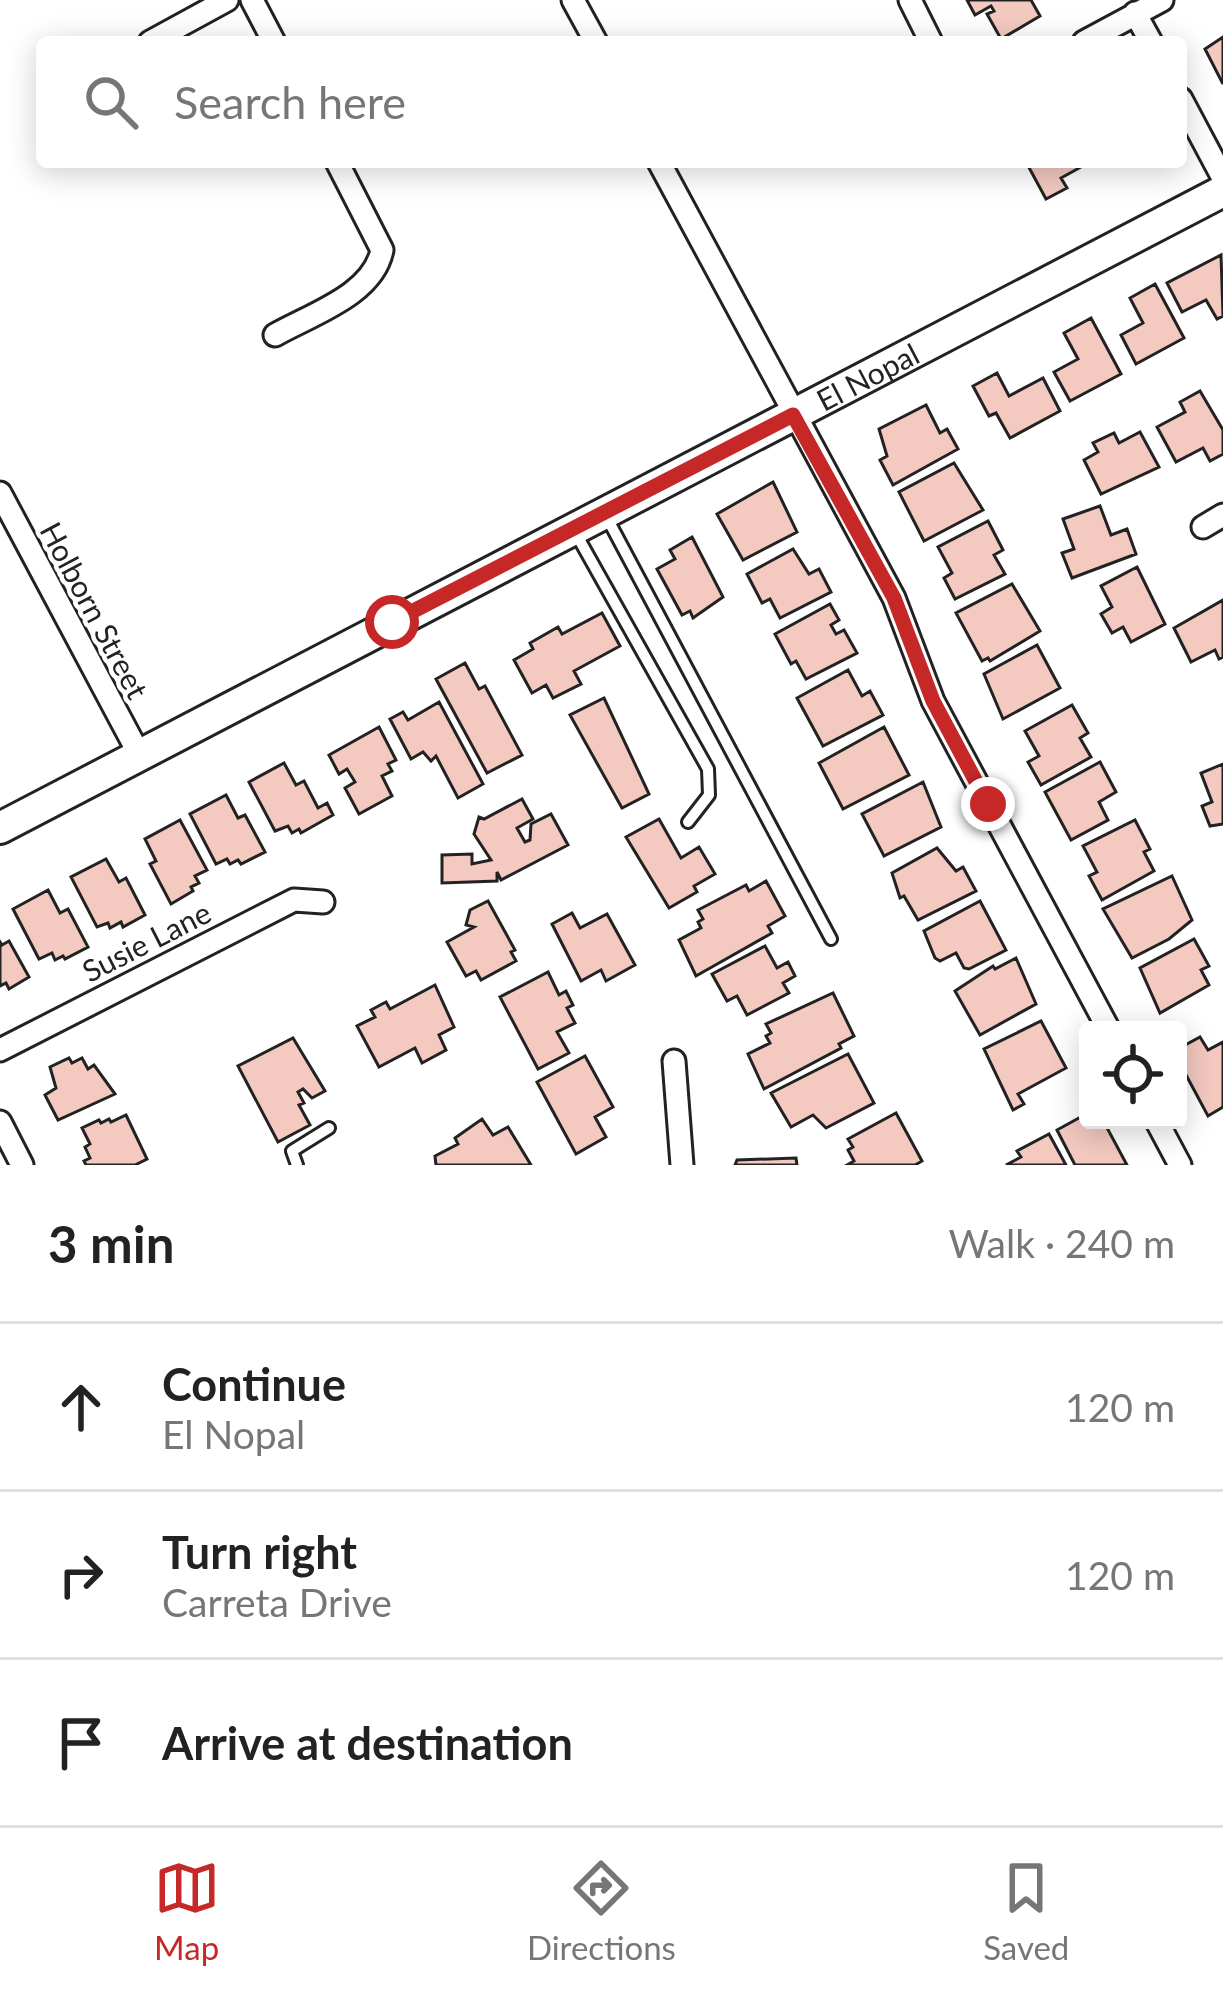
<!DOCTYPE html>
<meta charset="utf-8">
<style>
body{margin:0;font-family:Lato,sans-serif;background:#f2f2f2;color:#222}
.controls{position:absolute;right:36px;bottom:36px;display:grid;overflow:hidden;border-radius:12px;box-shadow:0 6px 30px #0003}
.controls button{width:108px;height:108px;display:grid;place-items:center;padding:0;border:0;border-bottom:3px solid #e0e0e0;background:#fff;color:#222;font:60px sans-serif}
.stop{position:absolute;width:36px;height:36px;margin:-27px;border:9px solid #c62828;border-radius:50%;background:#fff}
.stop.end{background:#c62828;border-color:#fff;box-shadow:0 3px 12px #0008}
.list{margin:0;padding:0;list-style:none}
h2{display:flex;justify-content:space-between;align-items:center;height:156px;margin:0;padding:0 48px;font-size:51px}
h2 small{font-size:39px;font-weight:400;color:#767676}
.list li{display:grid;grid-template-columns:78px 1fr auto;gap:36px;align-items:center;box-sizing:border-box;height:168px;padding:0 48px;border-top:3px solid #e0e0e0}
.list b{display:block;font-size:45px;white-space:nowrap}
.list p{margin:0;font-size:39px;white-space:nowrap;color:#767676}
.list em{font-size:39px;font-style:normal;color:#767676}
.icon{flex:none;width:66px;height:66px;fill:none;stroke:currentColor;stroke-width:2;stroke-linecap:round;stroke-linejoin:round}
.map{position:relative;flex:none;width:1223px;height:1165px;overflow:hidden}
.search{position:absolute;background:#fff;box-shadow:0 6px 30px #0003;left:36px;right:36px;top:36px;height:132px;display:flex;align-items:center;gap:30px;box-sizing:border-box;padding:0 42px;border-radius:12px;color:#767676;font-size:45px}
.sheet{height:660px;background:#fff}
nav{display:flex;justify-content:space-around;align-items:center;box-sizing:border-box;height:168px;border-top:3px solid #e0e0e0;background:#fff;font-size:33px;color:#767676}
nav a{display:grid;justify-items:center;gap:6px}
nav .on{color:#c62828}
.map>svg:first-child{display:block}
</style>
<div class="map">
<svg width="1223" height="1165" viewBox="0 0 1223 1165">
<rect width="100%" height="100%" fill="#fff"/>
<path fill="#f3c9c0" stroke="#222" stroke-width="3" d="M967 0H1031L1040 16 1001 39 987 14 994 11 991 6 975 15Z
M1223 37V84L1205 49Z
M1026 162H1090L1061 178 1067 188 1046 199Z
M1221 255 1223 316 1217 319 1206 300 1182 312 1167 283Z
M1155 284 1184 338 1136 364 1121 335 1143 323 1130 298Z
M1091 318 1121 374 1070 401 1054 372 1078 359 1064 333Z
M997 373 1009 396 1043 378 1060 411 1010 438 996 413 989 416 973 386Z
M1200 391 1223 430V454L1210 461 1203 448 1176 462 1157 427 1185 412 1180 402Z
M926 405 940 433 947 429 958 449 893 485 880 460 887 456 879 429Z
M1140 432 1159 467 1101 494 1084 460 1098 452 1093 443 1114 433 1119 443Z
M954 463 983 510 924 541 899 492Z
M773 482 797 532 743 560 717 514Z
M1100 506 1111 535 1127 529 1136 554 1072 578 1062 553 1074 549 1063 519Z
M988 521 1003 550 994 555 1005 574 955 599 944 578 952 573 938 547Z
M692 537 723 597 693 618 690 611 682 615 657 569 675 559 670 550Z
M793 549 809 574 819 569 831 592 780 618 770 599 762 603 747 574Z
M1137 567 1165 624 1131 642 1123 627 1112 633 1101 614 1112 607 1101 586Z
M1012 584 1040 631 990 661 988 658 982 661 956 613Z
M1223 600V657L1219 659 1215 650 1191 662 1174 628Z
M830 604 839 620 831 625 836 634 844 630 857 653 806 679 796 661 791 664 775 634Z
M602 613 620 646 574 671 581 684 553 698 546 685 532 693 514 660 533 649 530 643 558 627 562 634Z
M1037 645 1060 688 1003 719 984 674Z
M465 663 479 689 485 686 522 755 487 773 436 679Z
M848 670 862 696 870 691 883 715 823 746 797 698Z
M604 698 649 794 622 808 570 715Z
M439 702 483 784 458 798 436 756 431 761 423 752 411 759 390 719 403 712 408 720Z
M1072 705 1088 733 1080 738 1091 757 1041 785 1028 762 1039 756 1025 731Z
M379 727 396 760 388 764 392 771 382 776 392 796 359 814 345 788 355 782 347 769 339 774 329 755Z
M884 727 909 775 843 809 819 763Z
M1100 762 1116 792 1099 802 1108 820 1071 840 1045 792Z
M284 763 296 785 304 781 318 808 327 803 333 815 301 833 299 829 292 833 288 826 275 831 249 782Z
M1223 764V824L1210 826 1202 806 1212 802 1201 773Z
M923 782 941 827 884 856 862 814Z
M226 795 238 818 245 815 265 852 241 864 238 860 230 864 227 859 216 864 190 814Z
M522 799 533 819 517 828 525 842 530 840 531 824 551 814 568 845 501 880 497 872V881L442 883V855L472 854V864L491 860 474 834 479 817 484 819Z
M659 819 681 858 699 847 715 874 694 886 697 892 669 908 626 837Z
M180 820 207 870 195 876 199 883 191 887 193 891 171 904 150 864 156 861 145 839Z
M1135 820 1150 849 1144 852 1154 871 1102 900 1089 876 1097 872 1083 846Z
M937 848 956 871 963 867 976 891 918 920 904 896 900 898 892 873Z
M106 859 119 882 126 878 145 915 123 927 121 922 110 928 108 923 97 927 71 877Z
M1172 876 1192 920 1169 939 1132 958 1103 909Z
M766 881 785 916 768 926 772 933 696 976 679 940 701 928 698 922 703 919 698 910 746 885 749 891Z
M48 890 60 913 68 909 88 947 65 959 63 956 55 960 52 953 39 959 13 909Z
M488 901 515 950 511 952 516 961 481 980 476 971 466 976 447 942 474 927 466 925 470 910Z
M980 901 1006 950 969 969 964 968 956 953 940 961 935 958 924 931Z
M572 913 580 928 607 914 635 965 606 981 601 970 581 981 552 924Z
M1194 939 1209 966 1201 970 1209 985 1160 1013 1140 968Z
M9 941 29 977 9 989 6 983 0 986V942L2 945Z
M765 946 777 968 788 962 795 976 783 983 789 993 747 1015 737 996 727 1001 712 974Z
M1016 958 1036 1004 980 1035 955 991 993 966 995 969Z
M548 972 559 995 566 991 573 1005 567 1008 575 1023 557 1032 569 1053 538 1069 500 997Z
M435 985 454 1027 439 1035 446 1050 422 1063 415 1048 379 1067 357 1026 375 1017 371 1010 386 1002 390 1009Z
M833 993 854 1036 839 1044 841 1048 764 1089 748 1054 770 1043 766 1036 771 1033 766 1024Z
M1041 1021 1066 1068 1018 1094 1024 1104 1013 1110 984 1049Z
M1200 1037 1208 1050 1223 1042V1107L1208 1116 1178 1060V1049Z
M293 1038 325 1091 312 1098 303 1089 298 1092 304 1103 299 1105 310 1125 278 1142 238 1066Z
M848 1054 874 1103 826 1128 813 1115 791 1127 771 1093Z
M585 1056 613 1107 595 1117 606 1137 576 1154 537 1082Z
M69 1058 72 1063 82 1058 88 1069 94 1065 115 1094 58 1120 45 1095 56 1088 50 1067Z
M896 1113 922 1161 915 1165H847L854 1161 848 1150 853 1147 848 1139Z
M1088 1113V1120H1108L1110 1124 1106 1126 1127 1165H1075L1057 1130Z
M126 1115 147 1159 135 1165H86L84 1161 90 1158 85 1147 90 1144 82 1128 99 1120 101 1123 109 1119 111 1122Z
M482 1119 493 1135 508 1127 531 1165H436L435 1156 458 1144 455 1138Z
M1049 1134 1066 1165H1006L1021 1157 1017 1151Z
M796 1158 797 1165H735L737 1160Z"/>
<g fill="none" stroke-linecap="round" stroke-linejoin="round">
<defs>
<path id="service" d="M606 516 831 939
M575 532 708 769 709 795 688 822
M297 1165 292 1151 329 1128"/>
<path id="minor" d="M252 0 274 42
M573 0 596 42
M910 0 931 42
M1135 13 1151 42
M150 42 227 0
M1084 42 1162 0
M1181 99 1223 178
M659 162 894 598 933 701 1109 1030
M275 335C312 314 373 295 382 250L337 162
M0 493 139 754
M1203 527 1223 515
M0 1050 294 900 323 902
M674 1061 682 1165
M1156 1120 1180 1165
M0 1122 22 1165"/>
<g id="secondary">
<path id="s1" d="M0 828 1223 191"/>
</g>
</defs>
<use href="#service" stroke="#222" stroke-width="16"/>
<use href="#minor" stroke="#222" stroke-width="27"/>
<use href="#secondary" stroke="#222" stroke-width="36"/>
<use href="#service" stroke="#fff" stroke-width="10"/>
<use href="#minor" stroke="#fff" stroke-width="21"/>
<use href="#secondary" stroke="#fff" stroke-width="30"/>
</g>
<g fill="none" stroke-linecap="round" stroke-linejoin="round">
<path stroke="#c62828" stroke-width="15" d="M392 622 793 415 894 598 933 701 988 804"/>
</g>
<g text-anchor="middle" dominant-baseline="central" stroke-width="9" stroke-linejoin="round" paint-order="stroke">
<g font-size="30" fill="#222" stroke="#fff">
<text stroke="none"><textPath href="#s1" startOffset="978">El Nopal</textPath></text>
<text transform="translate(95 610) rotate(62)">Holborn Street</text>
<text transform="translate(146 941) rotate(-27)">Susie Lane</text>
</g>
</g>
</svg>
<div class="controls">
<button><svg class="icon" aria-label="locate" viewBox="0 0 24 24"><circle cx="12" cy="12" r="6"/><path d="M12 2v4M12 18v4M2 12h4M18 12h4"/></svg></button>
</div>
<div class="stop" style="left:392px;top:622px"></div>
<div class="stop end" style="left:988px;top:804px"></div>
<div class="search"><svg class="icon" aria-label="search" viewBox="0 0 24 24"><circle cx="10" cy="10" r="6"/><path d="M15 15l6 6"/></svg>Search here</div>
</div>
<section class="sheet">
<h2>3 min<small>Walk · 240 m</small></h2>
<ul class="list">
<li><svg class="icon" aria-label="ahead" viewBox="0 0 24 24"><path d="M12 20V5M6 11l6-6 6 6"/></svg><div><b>Continue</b><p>El Nopal</p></div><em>120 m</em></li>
<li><svg class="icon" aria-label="right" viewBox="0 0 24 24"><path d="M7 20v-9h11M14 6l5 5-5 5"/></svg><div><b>Turn right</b><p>Carreta Drive</p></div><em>120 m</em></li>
<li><svg class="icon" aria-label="arrive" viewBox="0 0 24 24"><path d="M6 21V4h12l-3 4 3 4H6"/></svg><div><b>Arrive at destination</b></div></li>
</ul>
</section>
<nav>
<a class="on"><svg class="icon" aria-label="map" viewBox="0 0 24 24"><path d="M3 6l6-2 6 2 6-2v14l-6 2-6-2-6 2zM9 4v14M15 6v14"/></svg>Map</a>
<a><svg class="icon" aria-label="directions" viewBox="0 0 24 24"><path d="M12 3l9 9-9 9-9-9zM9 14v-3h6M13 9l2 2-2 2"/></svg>Directions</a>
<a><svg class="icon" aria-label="saved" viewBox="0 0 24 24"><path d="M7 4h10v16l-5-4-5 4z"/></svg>Saved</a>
</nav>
